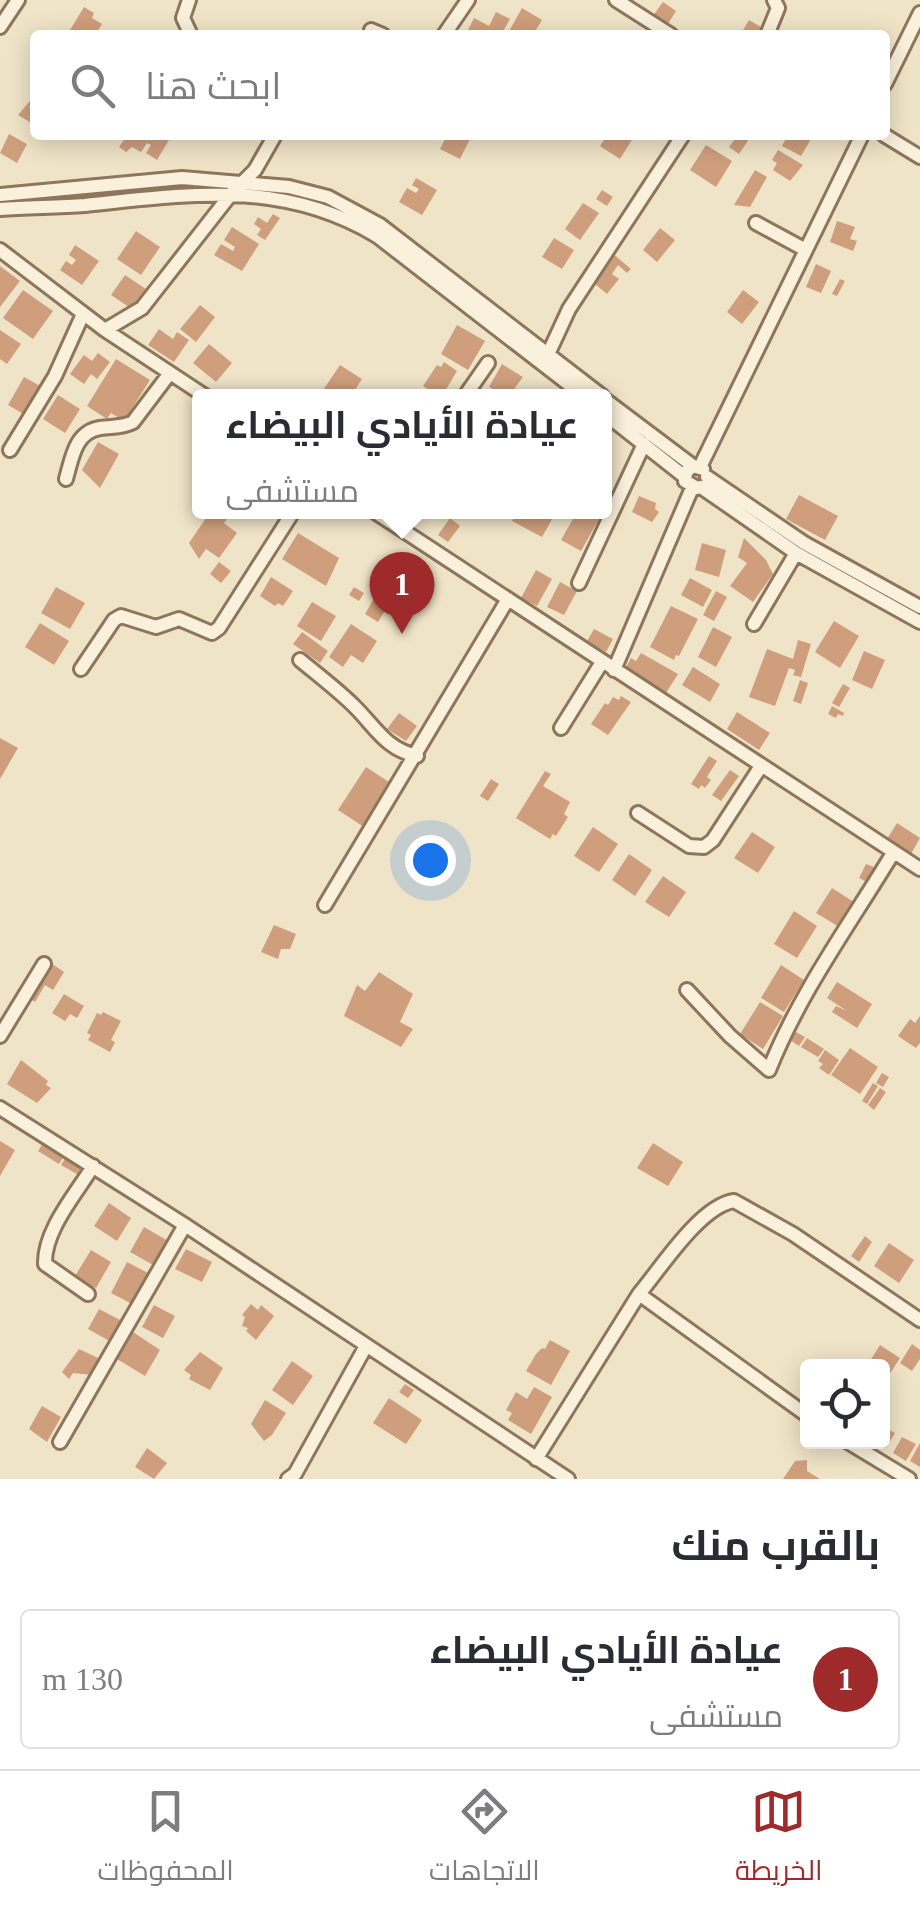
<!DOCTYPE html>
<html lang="ar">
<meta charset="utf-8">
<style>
body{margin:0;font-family:"Times New Roman",Cairo,serif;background:#f2f2f3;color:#2b2b33;direction:rtl}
.controls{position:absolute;right:30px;bottom:30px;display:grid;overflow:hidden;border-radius:10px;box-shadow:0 5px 25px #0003}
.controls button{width:90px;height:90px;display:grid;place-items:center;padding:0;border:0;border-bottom:2px solid #e1e1e2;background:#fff;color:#2b2b33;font:50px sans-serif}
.you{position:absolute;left:430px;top:860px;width:35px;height:35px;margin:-25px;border:8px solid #fff;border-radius:50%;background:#1a73e8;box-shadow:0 0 0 15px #1a73e833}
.badge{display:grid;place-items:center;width:65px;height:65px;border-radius:50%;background:#9e2a2b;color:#fff;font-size:32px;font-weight:700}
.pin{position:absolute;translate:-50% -82px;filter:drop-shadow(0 2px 5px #0008)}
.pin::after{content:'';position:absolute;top:52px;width:35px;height:30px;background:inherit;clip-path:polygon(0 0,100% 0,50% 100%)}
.popup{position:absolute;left:192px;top:389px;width:420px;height:130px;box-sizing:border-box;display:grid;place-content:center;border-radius:10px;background:#fff;filter:drop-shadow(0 2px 8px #0005);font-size:32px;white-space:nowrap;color:#7c7c81}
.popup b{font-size:38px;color:#2b2b33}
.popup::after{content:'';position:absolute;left:50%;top:100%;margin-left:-20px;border:20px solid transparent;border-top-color:#fff}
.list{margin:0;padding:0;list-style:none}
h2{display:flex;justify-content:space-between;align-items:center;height:130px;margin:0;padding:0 40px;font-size:42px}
h2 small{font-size:32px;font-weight:400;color:#7c7c81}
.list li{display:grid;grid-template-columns:65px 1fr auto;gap:30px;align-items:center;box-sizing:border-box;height:140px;margin:0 20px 20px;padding:0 20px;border:2px solid #e1e1e2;border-radius:10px}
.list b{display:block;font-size:38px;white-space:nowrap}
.list p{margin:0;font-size:32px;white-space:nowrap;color:#7c7c81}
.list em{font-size:32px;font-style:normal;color:#7c7c81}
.icon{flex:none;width:55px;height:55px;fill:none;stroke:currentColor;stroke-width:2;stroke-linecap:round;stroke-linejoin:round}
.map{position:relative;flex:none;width:920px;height:1479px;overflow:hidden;direction:ltr}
.search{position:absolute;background:#fff;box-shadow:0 5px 25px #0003;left:30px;right:30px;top:30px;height:110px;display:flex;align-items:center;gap:25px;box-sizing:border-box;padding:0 35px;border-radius:10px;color:#7c7c81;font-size:38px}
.sheet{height:290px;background:#fff}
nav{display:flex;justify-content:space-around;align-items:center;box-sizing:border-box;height:140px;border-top:2px solid #e1e1e2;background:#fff;font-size:28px;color:#7c7c81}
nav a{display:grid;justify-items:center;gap:5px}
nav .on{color:#9e2a2b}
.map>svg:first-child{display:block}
</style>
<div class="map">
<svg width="920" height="1479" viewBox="0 0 920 1479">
<rect width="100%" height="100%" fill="#f0e4c8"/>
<path fill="#cf9f7d" d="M663 2 676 11 666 27 652 17Z
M84 7 94 13 92 18 102 24 95 35H77L70 30Z
M522 8 542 20 533 35H511L508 33Z
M496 12 510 19 501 35H473L467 32 474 18 489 26Z
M749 20 766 30 764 35H740Z
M35 95V125L18 115Z
M9 134 27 144 17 163 0 153Z
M127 135H172L157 160 146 153 151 145 147 143 141 152 132 147 126 152 119 147Z
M447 135 471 137 460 159 440 149Z
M607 135H635L620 159 600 146Z
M738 135 751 136 739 154 729 147Z
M788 135 811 139 801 156 782 146Z
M706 145 732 161 716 187 690 170Z
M778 150 803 165 790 181 773 170 777 163 772 160Z
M755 170 767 177 750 207 734 205Z
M416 178 437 190 422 215 399 202 407 188 416 193 419 189 412 185Z
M602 190 613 197 607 206 596 199Z
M583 203 599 213 580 240 565 229Z
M273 214 280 218 265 240 257 235 261 229 254 224 258 217 267 223Z
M837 221 855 227 850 239 857 241 853 251 830 242Z
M232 227 259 244 242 271 214 255 221 244 233 251 235 247 224 240Z
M660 228 675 240 657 262 643 250Z
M136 231 160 247 141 275 117 259Z
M554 238 574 250 562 269 542 257Z
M75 245 99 261 82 285 60 270 66 261 72 265 76 260 69 255Z
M611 252 631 269 627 273 618 265 612 274 619 279 607 294 589 279Z
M816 264 831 271 821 293 806 287Z
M0 266 20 281 0 307Z
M125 275 146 289 132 309 111 295Z
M840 279 845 281 837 296 832 294Z
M23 290 53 311 33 339 3 318Z
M743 290 759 302 742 324 727 312Z
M200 305 215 317 196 342 180 329Z
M457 325 485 341 468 370 441 354Z
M159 329 173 339 177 332 189 340 174 362 148 345Z
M0 330 21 344 7 364 0 359Z
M209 344 232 363 216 382 193 363Z
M98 353 110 362 97 379 91 374 84 384 70 374 84 355 92 361Z
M116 359 150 380 124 421 111 413 107 419 87 406Z
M444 362 457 371 442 396H439L423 386 437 365 441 367Z
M502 364 523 377 509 396 489 387Z
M340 365 362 379 351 396H319Z
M24 377 42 387 25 415 8 405Z
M58 395 80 409 65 433 43 419Z
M98 442 119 454 100 488 82 470Z
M799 495 838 516 825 540 786 519Z
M639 496 656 503 655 509 659 512 652 522 632 512Z
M210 512H232L224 523 237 533 219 558 206 549 199 559 189 543Z
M517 512H556L542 537 512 521Z
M577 512H603L581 551 561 540Z
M450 518 460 526 448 542 438 535Z
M298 533 339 558 326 586 282 559Z
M744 538 766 560 773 574 753 602 730 586 747 563 738 557Z
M702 543 726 550 719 577 695 570Z
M219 562 231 571 221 583 210 574Z
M536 570 552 579 537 606 521 598Z
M271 577 293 591 283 606 278 603 275 606 260 596Z
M690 578 712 590 703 607 681 595Z
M560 582 577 591 564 615 547 607Z
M383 583 397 591 378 622 365 614Z
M56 587 85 603 70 629 41 613Z
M354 587 364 593 359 601 349 595Z
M716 591 727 597 714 621 703 615Z
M312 602 336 616 321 641 297 626Z
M671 606 698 619 679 656 676 655 674 660 650 647Z
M834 621 859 636 840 668 815 652Z
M40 623 69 641 54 665 25 647Z
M351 624 377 641 363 663 351 655 343 667 329 657Z
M713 627 732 637 716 667 698 657Z
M594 629 613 639 606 652 587 641Z
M302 632 328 651 320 663 293 644Z
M798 640 811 644 801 677 793 675 795 670 789 668 775 706 749 697 767 649 793 659Z
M864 651 885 660 872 689 852 680Z
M641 653 678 674 666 693 625 669 631 658 636 661Z
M693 667 720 684 710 702 682 685Z
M800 680 808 683 801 704 793 701Z
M843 684 850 688 839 707 832 703Z
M621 696 631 702 608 735 591 724 605 703 608 705 613 697 619 700Z
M832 706 844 713 843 716 838 714 836 718 828 714Z
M737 712 770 733 759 750 727 729Z
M399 713 417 726 406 741 387 729Z
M0 738 18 748 0 779Z
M709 756 717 761 707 777 711 780 705 788 701 785 699 789 691 784Z
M366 767 392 784 364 827 338 810Z
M730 770 739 776 721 801 712 795Z
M545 771 551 774 543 786 570 802 564 814 568 817 556 836 553 834 550 839 516 818Z
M491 779 499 784 488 801 480 796Z
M897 823 920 838 911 854 887 839Z
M593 827 618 844 599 872 574 856Z
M752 832 775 847 758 873 734 858Z
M629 854 652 870 635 896 612 880Z
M866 864 874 867 867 882 859 878Z
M663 876 686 892 669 917 645 902Z
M832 888 854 902 839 927 816 913Z
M794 911 817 926 797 958 774 944Z
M274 925 296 934 290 949H281L278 959 261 952Z
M48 961 64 972 53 990 45 985 35 1002 26 996Z
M781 965 804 980 784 1012 761 998Z
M379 972 413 994 400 1022 413 1029 401 1047 344 1016 357 985 365 991Z
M837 982 872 1004 857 1028 832 1012 836 1006 847 1011 827 998Z
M64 994 84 1006 77 1018 70 1014 65 1021 52 1013Z
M760 1002 783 1016 763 1049 740 1034Z
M103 1012 121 1021 111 1040 115 1042 110 1052 88 1040 91 1035 87 1033 97 1013 101 1015Z
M920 1016V1043L916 1048 898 1036 910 1019 915 1023Z
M796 1032 805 1037 799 1046 790 1040Z
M807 1038 824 1049 818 1057 801 1047Z
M850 1048 878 1067 860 1094 831 1075Z
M825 1050 839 1060 829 1075 819 1068 823 1064 818 1061Z
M21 1060 48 1081 46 1085 51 1088 37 1103 7 1084Z
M882 1073 889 1077 883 1087 876 1083Z
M873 1083 878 1086 867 1104 862 1101Z
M880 1088 886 1092 874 1110 868 1105Z
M0 1141 15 1150 0 1176Z
M43 1143 64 1156 59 1164 38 1151Z
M653 1143 683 1162 668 1186 637 1168Z
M66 1157 82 1166 77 1174 61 1165Z
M109 1203 131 1218 117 1241 94 1226Z
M144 1227 170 1242 155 1266 130 1252Z
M865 1236 872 1242 859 1262 851 1256Z
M889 1243 914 1260 899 1283 874 1266Z
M186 1249 212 1262 202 1282 175 1269Z
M91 1250 111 1262 96 1288 75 1276Z
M127 1262 148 1273 132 1304 111 1293Z
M251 1304 258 1310 261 1305 274 1316 256 1340 246 1331 248 1328 242 1326 245 1317 242 1315Z
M154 1305 175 1316 163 1338 142 1327Z
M99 1309 124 1322 113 1343 88 1329Z
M133 1332 160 1350 145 1376 117 1359Z
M550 1340 570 1351 551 1385 526 1371 536 1354 542 1348 545 1349Z
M912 1344 920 1350V1359L912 1371 900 1363Z
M880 1345 900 1358 882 1386V1366H867Z
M79 1349 98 1358 93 1375 73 1373 69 1379 62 1372Z
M200 1352 223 1368 210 1390 189 1379 191 1375 184 1370Z
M292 1361 313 1376 293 1405 272 1390Z
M405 1384 414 1390 408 1398 399 1392Z
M534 1387 552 1397 531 1434 508 1420 512 1413 506 1410 516 1392 527 1399Z
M389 1398 422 1420 406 1444 373 1423Z
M265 1400 286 1413 272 1435 264 1441 251 1424Z
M42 1406 61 1417 47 1442 29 1429Z
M882 1426 895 1433 886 1448 874 1442H882Z
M902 1437 916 1444 906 1461 893 1453Z
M920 1443V1467L910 1461Z
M147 1448 167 1463 154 1479 135 1467Z
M807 1460V1471L820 1479H783L795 1461Z"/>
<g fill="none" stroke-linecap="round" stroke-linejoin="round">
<defs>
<path id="minor" d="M189 0 183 18 191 35
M616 0 671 35
M0 27 18 0
M371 30 383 35
M444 35 468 0
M767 35 778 8 774 0
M885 84 920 13
M884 135 920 157
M0 195 182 178 289 187 328 197 380 225 602 396
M0 209C28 207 57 207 85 205 189 194 282 179 377 236L584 396
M756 223 804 249
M0 250 105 330 205 396
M105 330 142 308 231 194 255 170 275 135
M544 363 569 309 683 135
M465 396 488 363
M604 399 693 466 703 469
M604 413 685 477
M10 450 55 376 83 314
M693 466 686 472 685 481 697 488
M700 467 862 135
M707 477 804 543 920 607
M66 479C72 458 75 432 100 428 112 426 122 428 133 422L170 373
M701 487 796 553 920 622
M375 512 920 869
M579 583 644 444
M754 624 796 553
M300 660C318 675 338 690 355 707 376 728 386 749 417 756
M81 669 114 620 121 616 156 627 179 619 212 633 219 628 293 512
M614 670 692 488
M561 728 602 662
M638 813 689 846 704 847 713 840 761 766
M325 905 508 599
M687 990 730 1036 769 1070C800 992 850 924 893 853
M0 1036 44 964
M0 1108 185 1225 568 1479
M88 1294 45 1264C44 1230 76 1194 93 1166
M639 1294C661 1268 700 1206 734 1201L793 1234 920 1320
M60 1442 185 1225
M848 1442 909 1479
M536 1459 639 1294 808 1416
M288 1479 295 1474 366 1346"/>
</defs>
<use href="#minor" stroke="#8d765c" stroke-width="18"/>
<use href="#minor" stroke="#faf1dc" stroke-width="12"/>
</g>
</svg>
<div class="controls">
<button><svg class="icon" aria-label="locate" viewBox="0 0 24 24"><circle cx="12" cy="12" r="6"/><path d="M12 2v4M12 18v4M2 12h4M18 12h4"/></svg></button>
</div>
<div class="you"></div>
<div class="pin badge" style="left:402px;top:634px">1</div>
<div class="popup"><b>عيادة الأيادي البيضاء</b>مستشفى</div>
<div class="search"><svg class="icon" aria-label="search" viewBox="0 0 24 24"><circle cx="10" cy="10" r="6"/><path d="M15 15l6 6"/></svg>ابحث هنا</div>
</div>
<section class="sheet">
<h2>بالقرب منك<small></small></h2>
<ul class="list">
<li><span class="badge">1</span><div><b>عيادة الأيادي البيضاء</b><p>مستشفى</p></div><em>130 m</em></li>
</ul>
</section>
<nav>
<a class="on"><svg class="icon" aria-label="map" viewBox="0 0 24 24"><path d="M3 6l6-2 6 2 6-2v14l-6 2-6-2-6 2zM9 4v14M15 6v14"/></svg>الخريطة</a>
<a><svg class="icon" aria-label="directions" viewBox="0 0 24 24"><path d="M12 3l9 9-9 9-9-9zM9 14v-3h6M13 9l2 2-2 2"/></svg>الاتجاهات</a>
<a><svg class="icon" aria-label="saved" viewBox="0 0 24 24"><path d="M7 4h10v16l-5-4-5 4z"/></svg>المحفوظات</a>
</nav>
